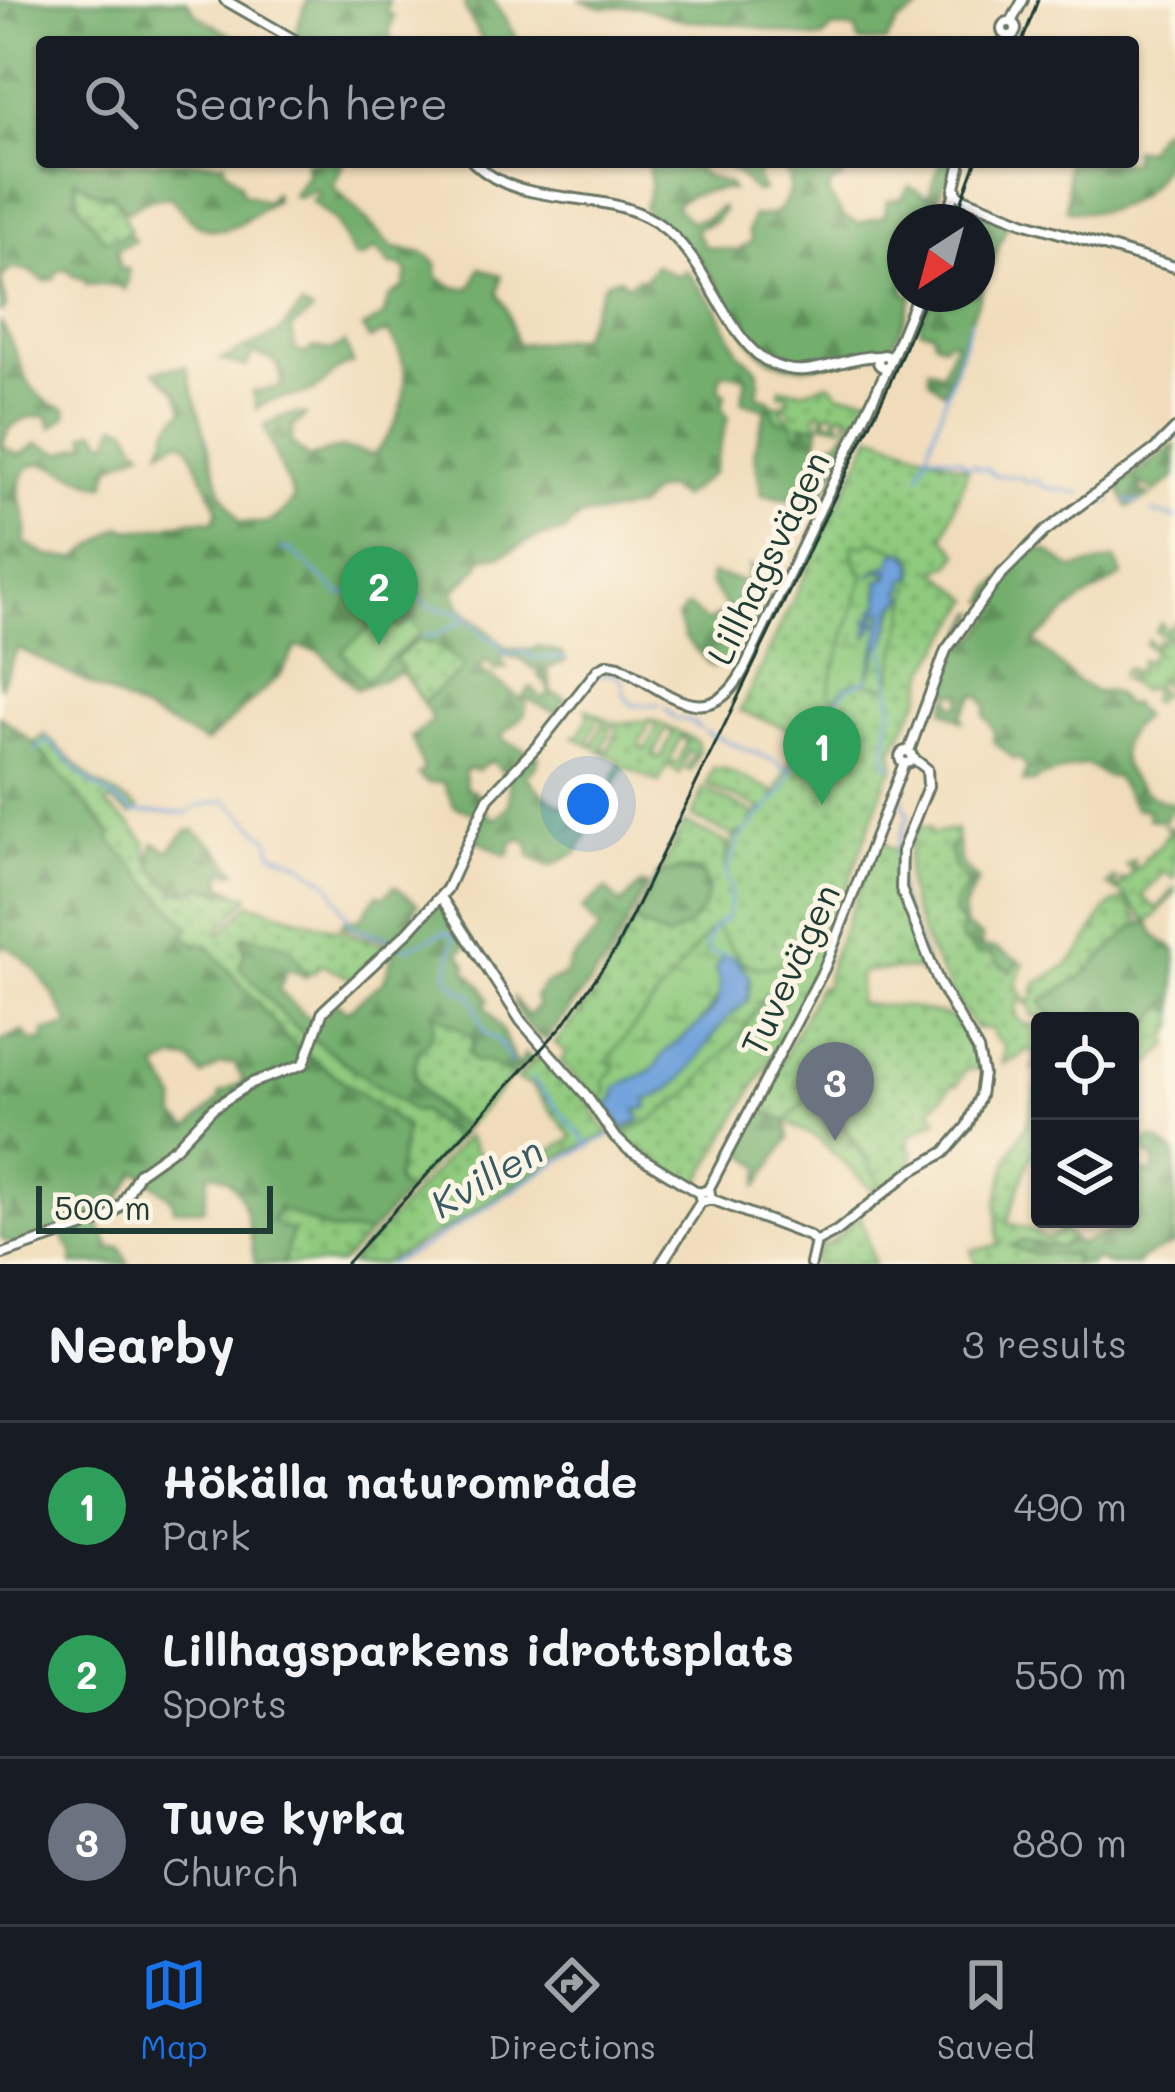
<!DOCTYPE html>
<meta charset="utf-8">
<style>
body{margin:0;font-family:Mali,sans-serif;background:#20242c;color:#f1f3f6}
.controls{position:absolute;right:36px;bottom:36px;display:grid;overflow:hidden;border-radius:12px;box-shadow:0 3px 9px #0004}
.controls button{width:108px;height:108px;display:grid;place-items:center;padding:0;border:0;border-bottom:3px solid #363941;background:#171b24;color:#f1f3f6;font:60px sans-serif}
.compass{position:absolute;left:887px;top:204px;width:108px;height:108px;border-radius:50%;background:#171b24;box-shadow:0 3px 9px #0004;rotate:216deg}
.scale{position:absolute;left:36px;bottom:30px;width:237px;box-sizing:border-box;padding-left:12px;border:6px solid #1f3d34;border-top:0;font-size:33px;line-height:42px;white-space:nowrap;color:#1f3d34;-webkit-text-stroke:9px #fcf5e5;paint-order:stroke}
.you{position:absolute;left:588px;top:804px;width:42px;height:42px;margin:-30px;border:9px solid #fff;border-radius:50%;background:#1a73e8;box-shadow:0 0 0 18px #1a73e833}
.badge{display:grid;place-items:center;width:78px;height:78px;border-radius:50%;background:#1a73e8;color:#fff;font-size:39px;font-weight:700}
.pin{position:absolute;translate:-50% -99px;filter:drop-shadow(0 3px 6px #0008)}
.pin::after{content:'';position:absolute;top:63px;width:42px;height:36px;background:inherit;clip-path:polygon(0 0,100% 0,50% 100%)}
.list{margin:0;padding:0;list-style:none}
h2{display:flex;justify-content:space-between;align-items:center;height:156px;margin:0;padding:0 48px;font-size:51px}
h2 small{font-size:39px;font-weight:400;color:#9ea1a6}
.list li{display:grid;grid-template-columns:78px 1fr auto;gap:36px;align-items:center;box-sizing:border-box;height:168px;padding:0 48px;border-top:3px solid #363941}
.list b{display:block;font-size:45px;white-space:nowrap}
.list p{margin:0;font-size:39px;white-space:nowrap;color:#9ea1a6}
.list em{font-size:39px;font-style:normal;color:#9ea1a6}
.icon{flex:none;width:66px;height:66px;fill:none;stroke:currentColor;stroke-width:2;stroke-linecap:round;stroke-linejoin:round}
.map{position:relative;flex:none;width:1175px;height:1264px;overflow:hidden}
.search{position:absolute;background:#171b24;box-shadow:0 3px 9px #0004;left:36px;right:36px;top:36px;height:132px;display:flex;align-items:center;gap:30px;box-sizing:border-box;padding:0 42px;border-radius:12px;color:#9ea1a6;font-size:45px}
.sheet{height:660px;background:#171b24}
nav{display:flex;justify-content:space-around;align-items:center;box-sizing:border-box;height:168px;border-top:3px solid #363941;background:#171b24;font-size:33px;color:#9ea1a6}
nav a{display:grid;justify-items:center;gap:6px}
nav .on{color:#1a73e8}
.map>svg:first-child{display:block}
</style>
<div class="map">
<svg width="1175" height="1264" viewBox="0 0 1175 1264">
<defs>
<pattern id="green-dots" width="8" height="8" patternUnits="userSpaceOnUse" patternTransform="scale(3)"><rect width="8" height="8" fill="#8fca7e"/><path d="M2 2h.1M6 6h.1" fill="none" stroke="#74a568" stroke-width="1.8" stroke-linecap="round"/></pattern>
<pattern id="forest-firs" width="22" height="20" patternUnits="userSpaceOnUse" patternTransform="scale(3)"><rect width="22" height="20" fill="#73ae6d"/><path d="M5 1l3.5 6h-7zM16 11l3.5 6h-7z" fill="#5e8f5a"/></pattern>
<pattern id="wetland-marsh" width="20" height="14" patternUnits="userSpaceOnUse" patternTransform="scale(3)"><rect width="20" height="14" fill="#8fca7e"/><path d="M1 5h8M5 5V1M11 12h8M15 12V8" fill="none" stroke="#74a568"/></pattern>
<pattern id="cemetery-stones" width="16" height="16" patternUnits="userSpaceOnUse" patternTransform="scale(3)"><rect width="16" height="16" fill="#8fca7e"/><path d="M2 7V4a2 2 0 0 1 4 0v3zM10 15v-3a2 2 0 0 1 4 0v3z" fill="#74a568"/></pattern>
</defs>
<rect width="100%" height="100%" fill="#fcf5e5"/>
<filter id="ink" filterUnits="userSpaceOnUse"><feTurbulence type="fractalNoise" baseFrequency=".00833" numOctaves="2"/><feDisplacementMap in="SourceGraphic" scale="24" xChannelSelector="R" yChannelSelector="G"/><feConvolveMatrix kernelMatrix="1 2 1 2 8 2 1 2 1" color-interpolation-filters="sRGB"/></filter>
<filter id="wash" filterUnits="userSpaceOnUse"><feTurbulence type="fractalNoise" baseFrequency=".004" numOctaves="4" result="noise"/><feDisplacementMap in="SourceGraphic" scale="48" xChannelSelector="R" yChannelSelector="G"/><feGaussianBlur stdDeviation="2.7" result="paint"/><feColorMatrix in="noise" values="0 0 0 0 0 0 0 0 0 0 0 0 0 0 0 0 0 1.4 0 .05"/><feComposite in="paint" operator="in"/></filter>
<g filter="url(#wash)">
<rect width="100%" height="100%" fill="#f0dcba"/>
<path fill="url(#green-dots)" stroke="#578459" stroke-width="3" d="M75 179 81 180 96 193 115 197 130 230 119 239 105 240 78 203Z
M829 383 840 394 871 396 821 500 810 502 819 497 857 419 852 415 844 425 848 419 843 412 837 416 841 425 833 424 831 422 838 418 832 411 826 415 829 424 822 423 825 416 820 411 816 414 819 426 802 425V433L795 435 773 417 772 404 779 405 788 420 792 412 782 405 789 399 786 393 780 395V388L803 391Z
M872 434 968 469 944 537 959 553 950 565 936 571 972 600 928 668 921 696 893 750 894 769 888 776 822 955 775 1051 697 1186 621 1137 592 1093 564 1064 561 1060 566 1054 555 1043 594 995 634 921 666 938 709 888 703 873C685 865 679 872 661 873L684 823 728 843 724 868 733 840 741 831 733 836 692 817 703 789 752 812V818L762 809 706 785 713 768 725 769 771 790 774 796 803 734 740 711Z
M1161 623 1167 631 1175 623V638L1165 634 1175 641V669L1168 667 1162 678 1172 681 1167 687 1158 681 1153 686 1162 693 1154 703 1149 699 1155 693 1145 687 1141 692 1120 676 1128 680 1131 676 1122 672 1126 668 1138 672 1141 660 1148 661 1154 652 1145 644 1148 640 1155 648 1158 640 1163 643 1164 636 1155 631Z
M418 640 438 646 466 667 423 703 394 659Z
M586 709 599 715 588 741 594 743 603 722 600 716 614 723 602 748 608 751 618 729 616 723 651 720 639 746 645 750 657 727 653 720 667 727 653 756 657 758 662 756 672 735 669 728 682 734 671 757 672 765 678 762 687 742 683 738 684 734 697 742 699 751 691 771 686 769 695 754 689 750 679 774 667 765 659 783 624 766 602 808 603 802 596 795 600 787 598 793 606 797 611 786 602 781 612 784 620 761 572 736H579L589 715Z
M45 735 93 781 138 808 132 815 110 800 106 805 131 825 146 843C143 867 169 880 187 892L201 887 249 896 217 932 220 935 250 903 389 946 351 979 322 964 313 973 245 947V954L290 1023 413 1111H421L455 1140 409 1190 400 1188 396 1180 406 1127 291 1043 207 945 195 944 182 935 34 743Z
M1165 826 1175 829V879L1164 872 1142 896 1157 909 1175 888V893L1154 918 1146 921 1125 896 1107 885 1114 878 1118 880 1112 883 1119 889 1122 882 1125 883 1123 880 1130 878 1132 871 1126 865 1134 860 1132 866 1138 870 1136 867 1142 865 1146 856 1152 855 1151 851 1157 849 1168 834H1172Z
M884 827 886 845 898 851C890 900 917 929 929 974L928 977 915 969 864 971 860 976 858 1004 909 1007 956 1018 972 1042 980 1069 965 1070 957 1085 953 1084 931 1110 938 1117 936 1121 911 1134 907 1144 913 1152 911 1168 875 1192 873 1190 880 1182 855 1140 814 1092 786 1122 759 1107 819 986 825 987 830 963Z
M917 827 930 828V834L956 830 957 839 949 849 953 866 968 885 954 905 963 924 962 942 997 956 1010 972 1019 961 1024 963 1016 985 1028 1002 1032 1000 1036 983C1051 977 1072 963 1082 949 1096 931 1100 904 1125 899L1142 925 1135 926 1081 977 1041 1001 1057 1021 1031 1015V1007L1018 998 1016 1016 1022 1023 1040 1027V1142L1029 1160 1007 1223 1027 1228 1046 1239 1060 1233 1059 1227 1079 1244 1070 1240 1060 1247 1035 1242 1011 1246 1032 1254 1074 1255 1075 1264H976L971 1250 998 1246 997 1203 1008 1159 1028 1121 1039 1072 1032 1069 1037 1054 1027 1049 1019 1058 1003 1064 1005 1046 994 1037 992 1029 975 1028C950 993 906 917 907 873 907 857 912 842 917 827Z
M1169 1006 1175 1012V1026L1167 1037 1169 1045 1140 1073 1130 1069V1035L1137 1027 1146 1028 1161 1009Z
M435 1010 472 1037 471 1058 476 1062 484 1060 513 1076 466 1126C453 1123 446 1113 436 1104 391 1060 432 1053 435 1010Z
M544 1051 575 1084 609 1134 556 1158 447 1229 381 1264H350L467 1136 489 1170C513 1171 513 1171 532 1154L540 1157 573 1138 532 1086 517 1080Z
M281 1209 332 1231 370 1233 340 1264H283L270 1222Z
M861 1216 874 1264H812L820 1245H828Z"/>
<path fill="url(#forest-firs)" stroke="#497650" stroke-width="3" fill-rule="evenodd" d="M0 0H186L196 14 242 42H42V162H225L224 167 240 183 242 193 267 202 274 192 276 200C248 216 224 248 189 218 180 211 178 203 169 197L148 200 126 212 112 194 96 193 75 179 78 203 105 240 119 239 127 232 135 241 117 249 120 269H128C129 273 128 287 124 290L121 286 86 284 85 279 73 276 65 268 57 272 54 279 44 281 30 271 12 268 1 278 6 307 0 312Z
M307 0H389L387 13 394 16 389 34 393 42 302 40 296 31Z
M465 0H493L519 42H483L465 9Z
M579 0H921V1L919 10 898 22 886 42H859L856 29 833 28 823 38 816 39 743 25 682 20 638 6 603 7Z
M1171 123 1175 125V132C1162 143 1167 154 1162 166 1145 202 1107 218 1067 210V162H1133V149L1146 150 1158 131Z
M306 162H344L333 186 394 248 424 253 436 263 438 278 457 288H471L480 268 501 276 498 294 507 309 517 345 580 337 605 282 619 278 627 285 638 278 645 279 655 265 677 276 686 270 717 308 740 354 757 368 760 383 756 395 770 400 776 420 794 423 796 435 802 433 801 424 819 426 817 442 822 447 840 439 855 420H859L826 490C809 505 783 497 762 495L754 450 766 409 742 402 746 376 722 373 719 389 725 394 722 409 728 417 713 473 681 498 666 488 651 493 637 508 580 517 562 533 540 536 502 555 483 557 478 568 454 591 460 607 507 648 534 650 537 646 563 654 566 661 548 668 551 692 566 698 556 713 523 697 531 687 543 699 549 694 547 685 538 676 540 667 534 669 519 658 503 656 500 659 507 669 500 667 496 672 486 660 480 669 526 703 525 714 503 734 504 740 539 756 536 767 525 775C536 789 554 805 573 810L574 816 587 812 594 804 598 809 578 852 550 866 531 857 528 843 520 839 510 844 511 852 507 856 471 837 479 815 454 806 443 782 427 783 418 775 424 770 411 737 431 723 429 713 402 672 356 689 319 651 296 647 281 674 206 743 18 648 0 688V322C24 355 18 397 66 409L67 416 51 428 48 416C25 415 6 422 3 447L20 455 38 443 62 453 88 443 85 435 95 430 105 441 110 440 116 424 128 427 136 445 143 450 111 466 105 485C83 487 30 437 20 484 16 503 31 516 25 543L49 556 76 559 120 527C151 538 179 516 214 521L218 509 189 447 181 440 161 449 169 427 184 409 177 392 155 371 186 366 220 488 239 522C271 525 275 524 294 498L267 435 264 426C277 418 292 411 306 415L292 428V444L309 458C337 446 342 446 373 455 405 421 419 370 387 332L369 339 363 328 383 317 389 297 404 287 407 272 400 266 391 265 376 249 361 258 354 257 335 221 311 201 319 194 314 190 298 197 292 195 307 175ZM386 616 398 630 416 639 365 679 342 652ZM418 640 438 646 465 667 423 702 395 659ZM491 760 509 778V805L497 818 489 817 476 792 466 788 464 772 470 768 477 771Z
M648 162H687L704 175 730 185 732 190C718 188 684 193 675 206L690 221 705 219 721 207 723 210 714 222 695 229 705 247 737 251 752 241 748 231 753 216C783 221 799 189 783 166L763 169 756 175 763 190 756 192 725 162H819L844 168 843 178 832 183 828 193 844 217 859 224 885 215 887 201 902 198 909 186 928 197 941 162H955L934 205 932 222H905V294H913C907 310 900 342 883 351 873 356 859 354 847 358 746 388 752 330 705 266 687 242 665 228 644 209L651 184Z
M972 205 1019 225 1008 224 1005 230 944 391 929 380V368L942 373 955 341 949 340 943 345 934 340 932 332 921 330 920 324 935 294H977V222H958Z
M302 306 312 312 292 328 295 350 305 354 313 347 332 350 345 343 353 363C331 369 329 383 313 391 295 400 276 393 257 409L253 392 281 387C283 363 273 357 252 354L246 367 221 360 280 332Z
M1175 445V477L1155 492 1138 482 1142 492 1151 496 1128 507 1118 486Z
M1033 548 1048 551 1072 569 1116 559 1122 576 1080 601 1035 641 1075 680 1097 693 1107 690 1116 694 1125 706 1132 703 1143 717C1099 750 1132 796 1175 804L1164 821 1148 819V810L1135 808 1115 776H1106L1086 764 1040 777 1033 782H1023L1027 768 1019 757 1014 759 993 741C996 725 990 725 984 715L987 708 981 696 975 695 962 714 963 721 944 710 947 698 951 697 952 705 959 706 963 694 946 692 945 689C949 659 963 637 975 613L979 612 969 630 971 638H976L994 617 995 602H986L992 589Z
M750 565 759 568 760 582 753 586 759 589 746 593 744 603 748 607 758 605 759 593 763 591 771 599 740 664 712 667 685 638 677 618 685 608 690 607 707 622 728 610 710 583 711 574 746 582Z
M0 716 34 743 111 834 109 839 189 927 183 935 195 944 207 945 291 1043 406 1128 396 1180 400 1188 409 1190 370 1233 332 1231 281 1209 271 1221 292 1232 283 1264H255C249 1233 249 1176 209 1173L204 1209H174L172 1199 137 1171C122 1190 121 1211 95 1219L111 1248 120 1247 129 1264H72L73 1253 58 1230 15 1246 0 1238V1041L23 1031 30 1040 44 1042V1032L70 1026C55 994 36 962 4 945L0 949ZM175 1059 191 1061 202 1076 218 1065 234 1063 244 1081 219 1095 220 1099 189 1128 176 1117V1100L157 1068Z
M194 830 216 847 236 871 230 873 224 868 221 884 235 892 201 887 187 892 175 890 155 871 150 857 154 843 168 851 187 831Z
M957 839 961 864 978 880 963 910 965 926 982 937 981 947 997 949 1019 961 1011 972 996 962 993 954H976L959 936 963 924 953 915 954 904 968 885 953 866 949 849Z
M681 870 703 875C716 906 693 926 666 938L634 921 657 875Z
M640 885H647L607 961 546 1040C532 1034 515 1013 514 999L528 1016 538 1006 535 996 543 985 564 976 570 962 600 930 582 909 606 889 621 905Z
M395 886 418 904 413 914 416 919 392 942 341 926 347 919 359 920 378 894 383 897Z
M439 903H443L470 942 459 953 467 964 466 970 483 988 489 1001 484 1004 502 1031 515 1063 520 1064 524 1054 531 1059 513 1076 485 1061 476 1062 468 1053 475 1041 472 1037 433 1012C436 1028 433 1041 418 1050 416 1059 412 1071 415 1080 420 1096 451 1122 466 1126L455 1140 421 1111H413L290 1023 239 966 245 954 241 940 245 935 288 946 300 961V967L310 972 306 977 288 968 279 990C295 1003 300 1017 318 1022L337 1003 347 1011 384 981 395 946Z
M1149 923 1157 937 1175 950V1012L1165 1006 1146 1028 1137 1027 1130 1035V1021H1057L1052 1013 1046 1012 1041 1001 1081 977 1135 926Z
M759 1107 786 1122 789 1138 757 1188 762 1167 737 1148Z
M1155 1139 1175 1154V1244L1141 1258 1137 1264H1108L1094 1258 1091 1264H1075L1074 1255 1032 1254 1011 1246 1023 1241 1060 1247 1071 1240 1079 1244 1133 1223 1130 1170 1154 1174V1159L1144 1153V1140Z"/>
<path fill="url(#wetland-marsh)" stroke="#578459" stroke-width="3" fill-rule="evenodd" d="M871 540 912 555 916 567 889 686C859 686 857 670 835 699L829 695 831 680 864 574 852 558 853 544 867 546ZM903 552 912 559 914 576 904 580 901 598 875 657 885 610 876 613 877 621 868 636 867 618 872 624 878 607H880L878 589 890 571 875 570 893 563V555Z
M714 925C735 949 743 982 783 961L785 966 790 963 779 990 763 998 740 1035 688 1094 652 1120 625 1133 600 1101 607 1090 603 1081 614 1069 609 1058ZM722 957H733L743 964 751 984 747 992 749 997C742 1006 734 1010 727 1017 701 1045 687 1091 646 1100V1108L636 1110 638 1122 623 1129 608 1104 614 1100 617 1088 655 1068 695 1030 723 990 716 972Z"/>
<path fill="url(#cemetery-stones)" stroke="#578459" stroke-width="3" d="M814 1091 830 1108 834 1106 844 1116 840 1121 880 1182 873 1190 816 1137 786 1122Z"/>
<path fill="#8fca7e" stroke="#578459" stroke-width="3" d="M386 615 398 629 411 620 420 633 366 680 342 651Z"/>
<path fill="#72a3dc" stroke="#487088" stroke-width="3" d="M901 551 912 559 914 576 904 580 906 586 901 591 906 597 894 607 886 642 880 645 867 681 885 611 876 613 878 621 868 636 867 618 872 624 873 610 880 606 879 580 888 578 890 571 875 572 867 577 892 563 893 554Z
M722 957H733L750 976 748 1000C741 1008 732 1012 726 1019 702 1047 685 1091 646 1100L648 1108 636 1110 640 1120 623 1129 608 1104 614 1100 617 1088C626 1080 639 1077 650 1071 661 1065 657 1059 666 1051 689 1030 736 1006 715 970Z"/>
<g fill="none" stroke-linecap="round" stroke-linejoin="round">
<path stroke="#72a3dc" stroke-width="3" d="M965 208 991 214
M928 453 960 459 968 467 974 464 977 469H987L994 475 1021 477 1024 482 1039 481 1044 487 1081 493
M920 475 971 320
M1100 498 1111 501
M1127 501 1139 502
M1153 512 1175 518
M281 549 291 550 340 594 353 593
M407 595 410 599 414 595 431 607 462 613 485 636 494 639 507 655 523 651 532 658H564
M423 635 433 636
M437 635 466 619
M884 644 892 698 885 759 893 768
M598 676 612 673 623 680V693L632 705H659
M665 708 675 719 689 720 700 729
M705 732 725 740
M728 742 773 760 789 772
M36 750 48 740 86 779 133 812 188 813 195 807
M906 775 902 801 909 815C883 870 900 904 922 956
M199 806 226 800 269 839 272 852 302 864 330 884 353 928 393 939
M401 945 409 948 444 932 454 935 448 976 460 991 471 993 485 1033 498 1041 512 1063
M729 956 712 953 706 947 712 929 728 916 731 888 725 876 740 838 783 791 803 742 818 728 847 687 867 680
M531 1078 591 1147
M388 1264 429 1244 552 1165 610 1135"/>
</g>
</g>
<g filter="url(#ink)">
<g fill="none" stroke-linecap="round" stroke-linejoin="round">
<defs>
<path id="secondary" d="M225 0 298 42
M1002 29a7 7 0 1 1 14 0a7 7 0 1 1-14 0Z
M1011 22 1023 0
M473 162C523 211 599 186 656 222 711 258 725 342 772 364 810 382 843 355 881 356
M960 166 954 191 963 198 1026 223 1175 267
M945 222 956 189
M878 361a6 6 0 1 1 12 0a6 6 0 1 1-12 0Z
M891 360 918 294
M900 757a6 6 0 1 1 12 0a6 6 0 1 1-12 0Z
M909 751 946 650 1000 576 1044 532 1155 449 1175 429
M441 897 521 1021 586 1095 614 1136 629 1150 699 1193
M708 1190 699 1193 701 1202 711 1199 709 1188 824 969 904 763
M711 1199 809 1236 816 1242
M816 1242 837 1231 910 1172 945 1152 967 1126 980 1096 983 1074 978 1050 939 983 901 889 902 851 928 786 927 769 913 758
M0 1255 108 1218 122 1204 139 1173 176 1147 213 1108 252 1083 304 1064 323 1011 409 931 447 889 488 798 539 744 598 669 608 664 619 666C663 689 708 737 743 671L888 367
M661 1264 701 1202
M811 1264 816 1242"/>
</defs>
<use href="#secondary" stroke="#687563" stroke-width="14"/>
<use href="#secondary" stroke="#fff" stroke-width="8"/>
<path stroke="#1f3d34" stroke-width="3" d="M1022 42 1038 0
M954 222 976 162
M346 1264 563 1025 616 949 890 383 927 294"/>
</g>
</g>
<g text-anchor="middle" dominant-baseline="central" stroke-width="10" stroke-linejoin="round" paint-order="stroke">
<g font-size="36" fill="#1f3d34" stroke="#fcf5e5">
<text transform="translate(767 557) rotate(-64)">Lillhagsvägen</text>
<text transform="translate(789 969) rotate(-65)">Tuvevägen</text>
</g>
<g font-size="39" font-style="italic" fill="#385c66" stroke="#fcf5e5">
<text transform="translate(486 1176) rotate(-30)">Kvillen</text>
</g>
</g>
</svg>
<div class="controls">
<button><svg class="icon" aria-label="locate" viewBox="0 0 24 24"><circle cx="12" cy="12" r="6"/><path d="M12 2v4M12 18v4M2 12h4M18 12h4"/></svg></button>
<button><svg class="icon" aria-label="layers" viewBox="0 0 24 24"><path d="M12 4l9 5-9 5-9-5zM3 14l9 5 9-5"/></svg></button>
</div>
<svg class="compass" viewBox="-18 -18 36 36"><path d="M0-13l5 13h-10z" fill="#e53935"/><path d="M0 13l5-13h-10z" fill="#9ea1a6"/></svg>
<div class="scale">500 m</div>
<div class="you"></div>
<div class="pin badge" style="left:822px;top:805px;background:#2e9e5b">1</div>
<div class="pin badge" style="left:379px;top:645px;background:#2e9e5b">2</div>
<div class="pin badge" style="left:835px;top:1141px;background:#6b7280">3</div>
<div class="search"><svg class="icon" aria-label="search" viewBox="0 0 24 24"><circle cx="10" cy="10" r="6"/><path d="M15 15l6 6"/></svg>Search here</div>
</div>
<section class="sheet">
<h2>Nearby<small>3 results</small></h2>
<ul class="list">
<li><span class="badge" style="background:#2e9e5b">1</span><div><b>Hökälla naturområde</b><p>Park</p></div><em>490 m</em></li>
<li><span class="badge" style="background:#2e9e5b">2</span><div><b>Lillhagsparkens idrottsplats</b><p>Sports</p></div><em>550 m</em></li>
<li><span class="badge" style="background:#6b7280">3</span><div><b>Tuve kyrka</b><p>Church</p></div><em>880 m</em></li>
</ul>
</section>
<nav>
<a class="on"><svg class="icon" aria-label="map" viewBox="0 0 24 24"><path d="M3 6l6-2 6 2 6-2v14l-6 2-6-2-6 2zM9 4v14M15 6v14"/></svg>Map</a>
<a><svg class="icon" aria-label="directions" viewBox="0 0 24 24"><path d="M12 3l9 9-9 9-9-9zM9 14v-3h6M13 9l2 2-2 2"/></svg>Directions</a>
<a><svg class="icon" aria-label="saved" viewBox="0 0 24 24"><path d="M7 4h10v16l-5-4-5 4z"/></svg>Saved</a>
</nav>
